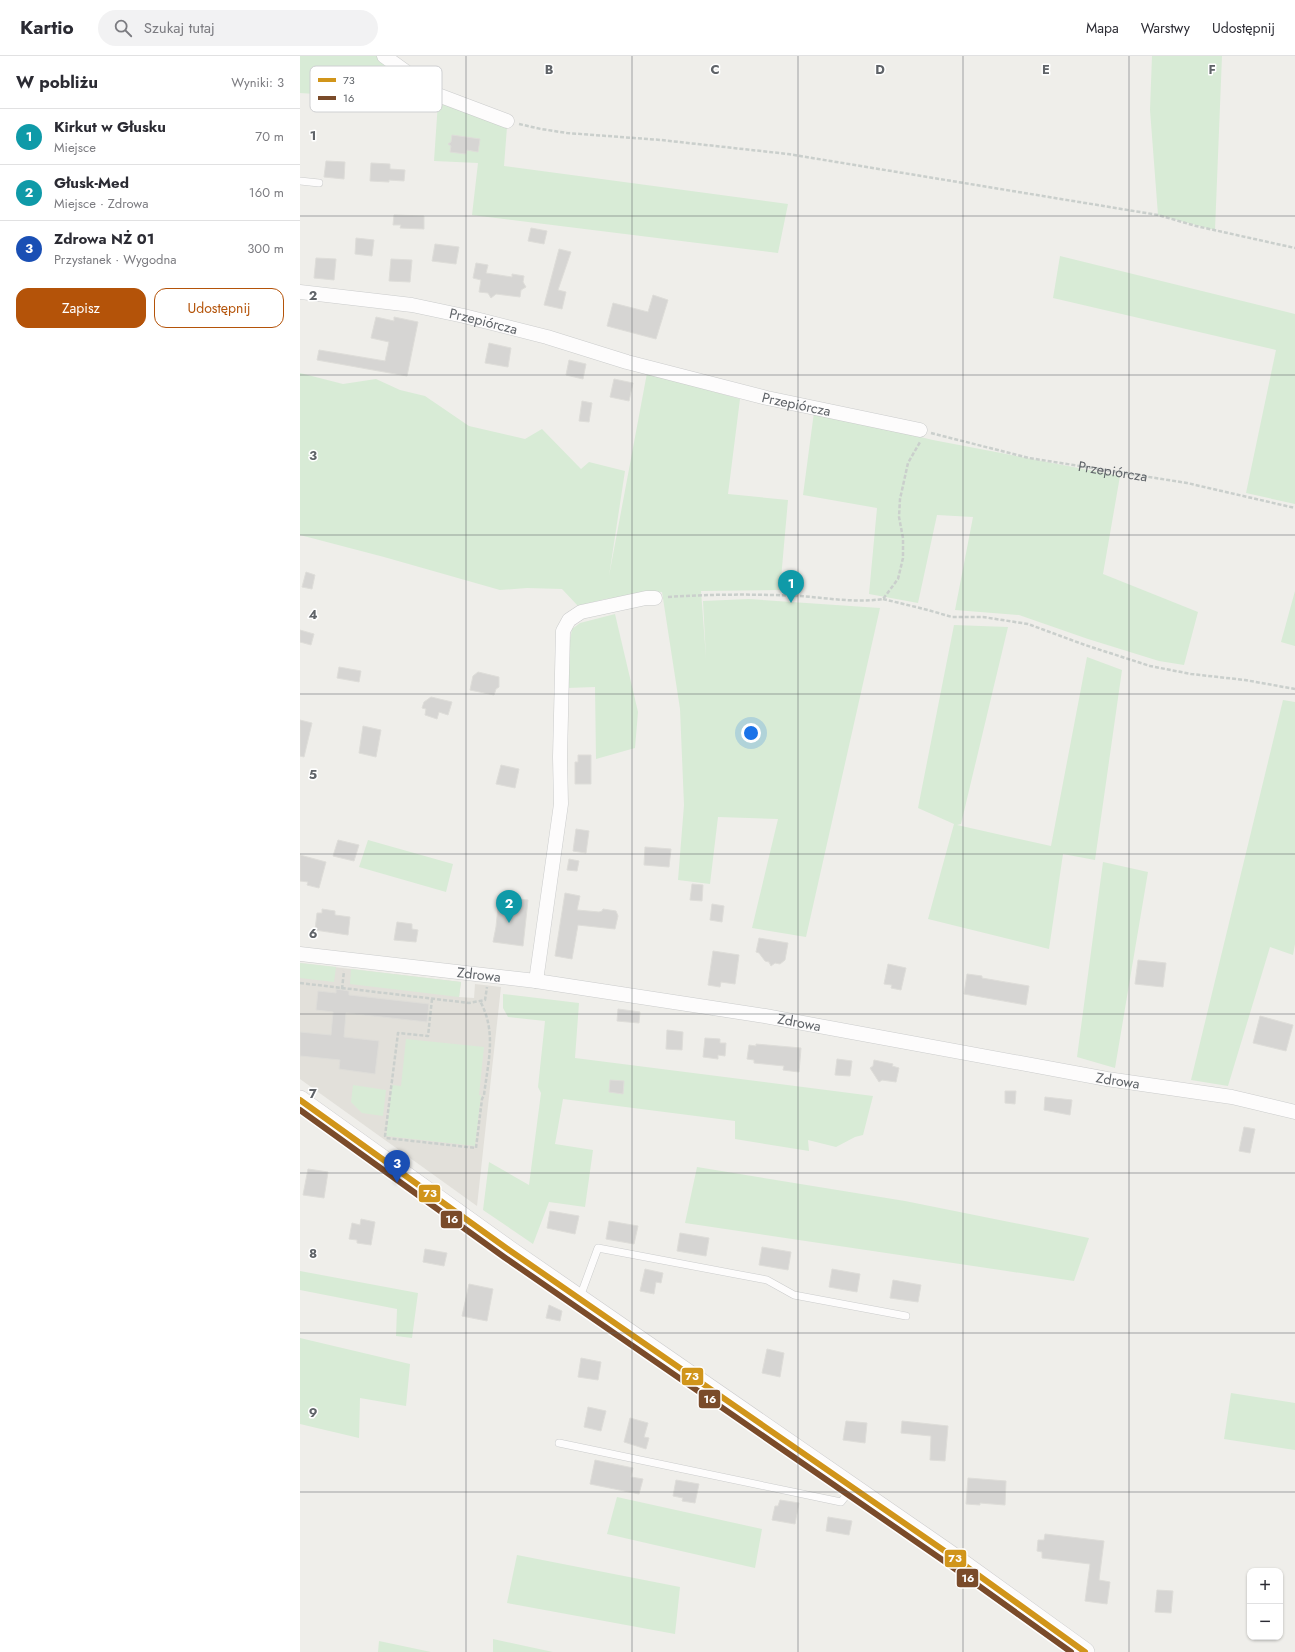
<!DOCTYPE html>
<html lang="pl">
<meta charset="utf-8">
<style>
body{margin:0;font-family:Jost,sans-serif;background:#f2f2f3;color:#2b2b33}
.controls{position:absolute;right:12px;bottom:12px;display:grid;overflow:hidden;border-radius:8px;box-shadow:0 1px 3px #0004}
.controls button{width:36px;height:36px;display:grid;place-items:center;padding:0;border:0;border-bottom:1px solid #e1e1e2;background:#fff;color:#2b2b33;font:20px sans-serif}
.you{position:absolute;left:451px;top:677px;width:14px;height:14px;margin:-10px;border:3px solid #fff;border-radius:50%;background:#1a73e8;box-shadow:0 0 0 6px #1a73e833}
.badge{display:grid;place-items:center;width:26px;height:26px;border-radius:50%;background:#b45309;color:#fff;font-size:13px;font-weight:700}
.pin{position:absolute;translate:-50% -33px;filter:drop-shadow(0 1px 2px #0008)}
.pin::after{content:'';position:absolute;top:21px;width:14px;height:12px;background:inherit;clip-path:polygon(0 0,100% 0,50% 100%)}
.list{margin:0;padding:0;list-style:none}
h2{display:flex;justify-content:space-between;align-items:center;height:52px;margin:0;padding:0 16px;font-size:17px}
h2 small{font-size:13px;font-weight:400;color:#7c7c81}
.list li{display:grid;grid-template-columns:26px 1fr auto;gap:12px;align-items:center;box-sizing:border-box;height:56px;padding:0 16px;border-top:1px solid #e1e1e2}
.list b{display:block;font-size:15px;white-space:nowrap}
.list p{margin:0;font-size:13px;white-space:nowrap;color:#7c7c81}
.list em{font-size:13px;font-style:normal;color:#7c7c81}
.actions{display:flex;gap:8px;padding:12px 16px}
.actions a{flex:1;padding:9px 0;border:1px solid #b45309;border-radius:12px;text-align:center;font-size:14px;color:#b45309}
.actions .main{background:#b45309;color:#fff}
.icon{flex:none;width:22px;height:22px;fill:none;stroke:currentColor;stroke-width:2;stroke-linecap:round;stroke-linejoin:round}
.map{position:relative;flex:none;width:995px;height:1596px;overflow:hidden}
header{display:flex;align-items:center;gap:24px;box-sizing:border-box;height:56px;padding:0 20px;background:#fff;border-bottom:1px solid #e1e1e2}
header strong{font-size:19px}
nav{display:flex;gap:22px;margin-inline-start:auto;font-size:14px}
.search{width:280px;height:36px;background:#f2f2f3;display:flex;align-items:center;gap:10px;box-sizing:border-box;padding:0 14px;border-radius:22px;color:#7c7c81;font-size:15px}
main{display:flex}
aside{flex:1;background:#fff}
.map>svg:first-child{display:block}
</style>
<header>
<strong>Kartio</strong>
<div class="search"><svg class="icon" aria-label="search" viewBox="0 0 24 24"><circle cx="10" cy="10" r="6"/><path d="M15 15l6 6"/></svg>Szukaj tutaj</div>
<nav><a>Mapa</a><a>Warstwy</a><a>Udostępnij</a></nav>
</header>
<main>
<aside>
<h2>W pobliżu<small>Wyniki: 3</small></h2>
<ul class="list">
<li><span class="badge" style="background:#0f9aa8">1</span><div><b>Kirkut w Głusku</b><p>Miejsce</p></div><em>70 m</em></li>
<li><span class="badge" style="background:#0f9aa8">2</span><div><b>Głusk-Med</b><p>Miejsce · Zdrowa</p></div><em>160 m</em></li>
<li><span class="badge" style="background:#1a4fb4">3</span><div><b>Zdrowa NŻ 01</b><p>Przystanek · Wygodna</p></div><em>300 m</em></li>
</ul>
<div class="actions"><a class="main">Zapisz</a><a>Udostępnij</a></div>
</aside>
<div class="map">
<svg width="995" height="1596" viewBox="0 0 995 1596">
<rect width="100%" height="100%" fill="#efeeea"/>
<path fill="#e2e0da" d="M0 907 161 926 159 941 174 942 175 928 201 931 177 1150 0 1023Z"/>
<path fill="#d8ebd6" d="M0 0H83L207 71 204 110 488 148 478 197 172 159 178 107 134 105 138 46 0 37Z
M852 0H922L915 174 858 159 850 54Z
M760 200 995 258V448L946 437 976 294 753 242Z
M0 317 43 328 76 323 100 334 125 340 169 370 225 383 242 373 281 413 289 406 325 415 309 520 347 317 440 343 428 438 488 444 480 534 401 535 406 602 403 545 449 543 580 552 506 881 452 872 478 763 418 761 410 828 378 824 384 749 380 653 362 536 305 543 278 550 262 533 227 532 200 534 84 501 0 479Z
M514 356 633 384 820 420 803 518 898 556 884 609 859 605 788 583 719 559 655 554 673 461 637 459 618 547 569 538 577 452 503 439Z
M995 535V590L981 586Z
M315 558 338 656 335 692 296 703 295 631 267 632 268 596 272 573 280 567Z
M654 569 708 571 661 768 657 769 751 790 787 601 822 614 795 804 763 798 749 893 628 863 654 768 618 752Z
M983 644 995 646V888L993 899 970 891 928 1030 891 1024Z
M68 784 153 808 146 836 59 811Z
M803 806 848 816 815 1012 777 1001Z
M0 907 36 911 34 926 0 922Z
M51 913 161 926 159 941 50 928Z
M203 938 279 947 275 1002 573 1040 563 1079 555 1081 536 1091 508 1084 509 1095 435 1083V1065L263 1043 255 1088 293 1094 285 1151 249 1146 233 1188 183 1154 189 1106 229 1129 241 1037 238 1031 245 965 208 961 203 952Z
M106 983 184 991 179 1039H181L175 1090 86 1080 92 1029 101 1030Z
M53 1029 86 1034 83 1060 62 1057 51 1046Z
M397 1111 605 1145 789 1182 774 1225 385 1167Z
M0 1215 118 1237 112 1282 96 1280 97 1253 0 1234Z
M0 1282 110 1308 106 1350 60 1342 59 1382 0 1368Z
M931 1337 995 1347V1394L924 1383Z
M317 1441 462 1473 455 1512 307 1478Z
M217 1499 380 1531 375 1578 207 1547Z
M193 1583 253 1596H193Z
M79 1585 131 1596H78Z"/>
<path fill="#d6d5d3" stroke="#deddd9" d="M152 79 180 83 178 96 167 94 166 98 150 96 151 90 148 88 151 86Z
M26 105 45 106 44 123 24 121Z
M71 107 90 108V113L105 114 104 125 89 124V126L70 125Z
M94 159 124 160V173L100 172 101 169H93Z
M231 172 247 175 244 188 228 185Z
M56 182 74 184 72 200 55 198Z
M135 188 159 191 156 208 132 205Z
M259 193 271 196 258 234 266 236 262 253 244 249Z
M16 202 36 203 34 224 14 222Z
M91 203 112 204 110 226 89 225Z
M176 207 188 209 186 217 212 221V218L224 220 223 226 226 231 221 234 220 241 196 238 191 242 188 237 179 236 181 224 173 222Z
M353 239 368 244 356 283 307 270 313 247 348 256Z
M76 261 94 265V261L118 266 107 320 17 304 19 294 85 305 89 286 71 282Z
M189 287 211 292 208 311 185 307Z
M269 304 286 308 283 323 266 319Z
M314 323 333 327 329 345 310 341Z
M282 345 292 347 289 366 279 365Z
M6 516 15 519 12 533 2 531Z
M0 574 14 578 11 589 0 586Z
M39 611 61 615 59 626 37 622Z
M178 616 199 621V631L196 633 194 639 170 634 173 620Z
M131 641 152 646 148 659 139 656 137 663 125 659 126 653 122 652 124 646Z
M0 664 12 667 4 701 0 700Z
M63 670 81 674 76 701 59 697Z
M278 699H291V728H275V706H278Z
M201 709 219 713 215 732 196 728Z
M276 773 289 775 286 797 273 795Z
M38 784 59 789 54 805 33 800Z
M345 791 371 793 369 811 344 809Z
M0 799 26 806 19 832 7 829 8 826 0 825Z
M269 803 279 805 277 815 267 814Z
M392 828 403 829 402 845 390 844Z
M265 837 280 840 277 854 299 856 302 855 303 853 316 855 318 860 315 873 278 869 272 903 255 900Z
M199 841 228 844 223 890 193 886 196 871Z
M412 848 424 850 422 866 410 864Z
M22 853 35 855V859L50 861 48 879 15 874 17 857H22Z
M97 866 112 868V873L118 874 116 886 94 884Z
M459 882 488 887 485 904 480 908 475 907 471 910 469 906 465 905 459 897 456 896Z
M413 895 439 899 435 928 421 926 420 931 408 929Z
M838 904 866 907 863 931 835 928Z
M588 908 606 912 601 934 591 932 592 929 584 928Z
M667 918 682 920V922L729 930 726 949 664 938Z
M36 933 49 935V939L129 948 127 966 46 957 44 981 79 985 75 1018 39 1013 40 1004 0 1000V976L31 979 33 956 16 954 18 935 36 937Z
M318 953 340 956 339 967 317 965Z
M960 960 993 969 986 995 953 987Z
M367 974 383 976 382 994 366 993Z
M405 982 420 983V987H426L425 1000 418 999V1003L403 1001Z
M456 988 501 992 499 1016 483 1014 484 1010 454 1007V1004L447 1003 449 989 456 990Z
M537 1003 552 1005 550 1020 535 1019Z
M574 1004 593 1008 592 1010 599 1012 596 1026 582 1024 579 1026 570 1012 573 1010Z
M310 1024 324 1025 323 1038 309 1036Z
M705 1035H716L715 1048 705 1047Z
M745 1041 772 1044 770 1059 744 1054Z
M944 1071 955 1073 950 1097 939 1095Z
M8 1113 28 1116 24 1142 3 1139Z
M250 1155 279 1160 275 1178 247 1172Z
M61 1163 75 1166 71 1189 57 1187V1184L49 1183 52 1167 60 1169Z
M309 1165 338 1170 334 1188 306 1183Z
M380 1177 409 1182 406 1200 377 1195Z
M462 1191 491 1196 488 1214 459 1209Z
M125 1193 147 1197 144 1210 123 1206Z
M345 1213 363 1217 361 1227 356 1226 354 1238 340 1235Z
M532 1213 560 1218 557 1236 529 1231Z
M593 1224 621 1229 618 1246 590 1242Z
M169 1228 193 1233 187 1265 162 1260Z
M249 1249 262 1255 260 1265 246 1262Z
M467 1293 484 1297 480 1321 462 1317Z
M281 1302 301 1306 298 1324 278 1321Z
M288 1351 306 1355 301 1375 284 1371Z
M330 1362 348 1367 344 1381 349 1382 346 1393 324 1386Z
M546 1365 567 1367 565 1387 543 1384Z
M602 1365 648 1370 645 1405 630 1404 631 1380 601 1377Z
M295 1404 333 1412 331 1421 343 1423 339 1438 290 1428Z
M668 1422 706 1425 705 1449 680 1447V1449L666 1448Z
M376 1424 399 1428 395 1447 382 1445 383 1442 373 1440Z
M480 1444 499 1447 495 1468 472 1464 475 1450H478Z
M528 1461 552 1465 549 1479 526 1475Z
M745 1478 804 1485 799 1524 810 1526 807 1548 785 1545 790 1508 742 1502V1496L737 1495 738 1484H744Z
M857 1534 873 1535 871 1557 855 1556Z"/>
<g fill="none" stroke-linecap="round" stroke-linejoin="round">
<defs>
<path id="lane" d="M0 125 19 127
M280 1241 298 1192 467 1224 494 1239 606 1260
M259 1387 541 1446 552 1432"/>
<g id="street">
<path d="M84 0 138 39 207 65"/>
<path id="s2" d="M0 236 112 249 164 260 247 281 327 306 467 342 620 374"/>
<path id="s3" d="M0 898 236 925 465 960 807 1023 932 1041 995 1056"/>
<path d="M236 925 261 748 260 701 263 575 269 564 281 556 346 542H355"/>
</g>
<path id="secondary" d="M0 1044 209 1194 649 1498 785 1596"/>
</defs>
<use href="#lane" stroke="#cbcccc" stroke-width="8"/>
<use href="#street" stroke="#cbcccc" stroke-width="15"/>
<use href="#secondary" stroke="#cacacb" stroke-width="20"/>
<g stroke="#cacfcc" stroke-width="2.5" stroke-dasharray="4 2" stroke-linecap="butt">
<path d="M219 68 241 73 267 77 361 84 488 98 858 159 896 170 995 192"/>
<path id="s1" d="M631 377 729 402 887 427 995 452"/>
<path d="M368 541C412 538 456 538 500 540 527 542 555 547 583 543L598 523 603 502V482L599 461 600 443 608 407 620 386"/>
<path d="M583 543 628 554 652 561H683L728 568 785 589 850 610 891 618 945 624 995 633"/>
<path d="M0 927 169 947 185 944 187 931"/>
<path d="M42 933 44 915"/>
<path d="M132 943 128 980 98 977 85 1080 86 1082 176 1092 182 1043 184 1039C188 1006 197 976 180 945"/>
</g>
<use href="#lane" stroke="#fdfcfc" stroke-width="7"/>
<use href="#street" stroke="#fdfcfc" stroke-width="14"/>
<use href="#secondary" stroke="#fdfcfc" stroke-width="19"/>
<defs>
<path id="bus-1" d="M0 1044 209 1194 649 1498 785 1596"/>
<path id="bus-2" d="M0 1054 204 1201 644 1505 771 1596"/>
</defs>
<use href="#bus-1" stroke="#fff" stroke-width="9"/>
<use href="#bus-2" stroke="#fff" stroke-width="9"/>
<use href="#bus-1" stroke="#d1951a" stroke-width="6"/>
<use href="#bus-2" stroke="#7a4b2a" stroke-width="6"/>
</g>
<path fill="none" stroke="#5f6368" stroke-width="1" stroke-opacity="0.55" d="M166 0V1596M332 0V1596M498 0V1596M663 0V1596M829 0V1596M0 160H995M0 319H995M0 479H995M0 638H995M0 798H995M0 958H995M0 1117H995M0 1277H995M0 1436H995"/>
<g text-anchor="middle" dominant-baseline="central" stroke-width="3" stroke-linejoin="round" paint-order="stroke">
<g font-size="14" fill="#5f6368" stroke="#fff">
<text stroke="none"><textPath href="#s2" startOffset="186">Przepiórcza</textPath></text>
<text stroke="none"><textPath href="#s2" startOffset="510">Przepiórcza</textPath></text>
<text stroke="none"><textPath href="#s1" startOffset="186">Przepiórcza</textPath></text>
<text stroke="none"><textPath href="#s3" startOffset="180">Zdrowa</textPath></text>
<text stroke="none"><textPath href="#s3" startOffset="504">Zdrowa</textPath></text>
<text stroke="none"><textPath href="#s3" startOffset="828">Zdrowa</textPath></text>
</g>
</g>
<rect x="10" y="10" width="132" height="46" rx="6" fill="#fff" stroke="#cfd0d2" stroke-width="1"/>
<rect x="18" y="22" width="18" height="4" fill="#d1951a"/>
<rect x="18" y="40" width="18" height="4" fill="#7a4b2a"/>
<g font-size="11" fill="#5f6368">
<text x="43" y="28">73</text>
<text x="43" y="46">16</text>
</g>
<g font-size="13" text-anchor="middle" font-weight="bold" fill="#5f6368" stroke="#fff" stroke-width="3" stroke-linejoin="round" paint-order="stroke">
<text x="249" y="18">B</text>
<text x="415" y="18">C</text>
<text x="580" y="18">D</text>
<text x="746" y="18">E</text>
<text x="912" y="18">F</text>
<text x="13" y="84">1</text>
<text x="13" y="244">2</text>
<text x="13" y="404">3</text>
<text x="13" y="563">4</text>
<text x="13" y="723">5</text>
<text x="13" y="882">6</text>
<text x="13" y="1042">7</text>
<text x="13" y="1202">8</text>
<text x="13" y="1361">9</text>
</g>
<g stroke="#fff" stroke-width="1.5">
<rect x="118" y="1128" width="23" height="19" rx="4" fill="#d1951a"/>
<rect x="140" y="1154" width="23" height="19" rx="4" fill="#7a4b2a"/>
<rect x="381" y="1311" width="23" height="19" rx="4" fill="#d1951a"/>
<rect x="398" y="1333" width="23" height="20" rx="4" fill="#7a4b2a"/>
<rect x="644" y="1493" width="23" height="19" rx="4" fill="#d1951a"/>
<rect x="656" y="1512" width="23" height="20" rx="4" fill="#7a4b2a"/>
</g>
<g font-size="11" text-anchor="middle" font-weight="bold" fill="#fff">
<text x="130" y="1141">73</text>
<text x="152" y="1167">16</text>
<text x="392" y="1324">73</text>
<text x="410" y="1347">16</text>
<text x="655" y="1506">73</text>
<text x="668" y="1526">16</text>
</g>
</svg>
<div class="controls">
<button>+</button>
<button>−</button>
</div>
<div class="you"></div>
<div class="pin badge" style="left:491px;top:547px;background:#0f9aa8">1</div>
<div class="pin badge" style="left:209px;top:867px;background:#0f9aa8">2</div>
<div class="pin badge" style="left:97px;top:1127px;background:#1a4fb4">3</div>
</div>
</main>
